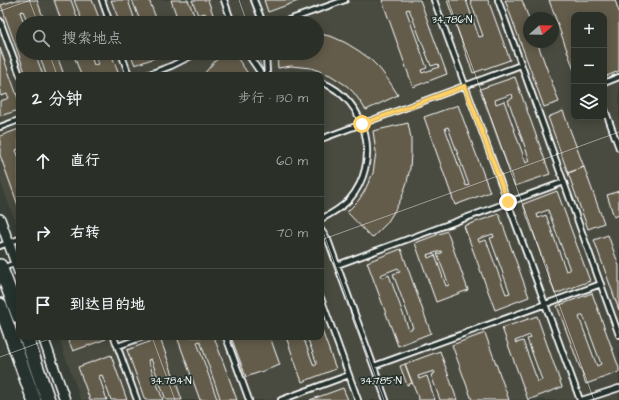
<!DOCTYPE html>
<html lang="zh">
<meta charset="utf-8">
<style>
body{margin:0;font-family:"Architects Daughter","LXGW WenKai TC",sans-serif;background:#323730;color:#f1f3f6}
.controls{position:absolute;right:12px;top:12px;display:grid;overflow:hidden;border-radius:8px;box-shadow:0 2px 10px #0003}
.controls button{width:36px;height:36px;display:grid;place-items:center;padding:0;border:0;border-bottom:1px solid #464a45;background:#2a2f28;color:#f1f3f6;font:20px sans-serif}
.compass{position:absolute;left:523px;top:12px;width:36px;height:36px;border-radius:50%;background:#2a2f28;box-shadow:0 2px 10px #0003;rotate:70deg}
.stop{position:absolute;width:12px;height:12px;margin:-9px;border:3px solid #ffd166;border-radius:50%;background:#fff}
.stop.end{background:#ffd166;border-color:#fff;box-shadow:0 1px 4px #0008}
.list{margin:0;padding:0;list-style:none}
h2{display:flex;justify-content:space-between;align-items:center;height:52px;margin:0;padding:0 16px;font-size:17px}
h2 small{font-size:13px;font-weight:400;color:#a5a9a8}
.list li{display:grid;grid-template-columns:26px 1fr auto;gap:12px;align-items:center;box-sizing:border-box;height:72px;padding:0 16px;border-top:1px solid #464a45}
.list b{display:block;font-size:15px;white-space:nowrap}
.list em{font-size:13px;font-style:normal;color:#a5a9a8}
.icon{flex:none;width:22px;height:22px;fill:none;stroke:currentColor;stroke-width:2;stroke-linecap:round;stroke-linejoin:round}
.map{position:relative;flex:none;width:619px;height:400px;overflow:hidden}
.search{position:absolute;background:#2a2f28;box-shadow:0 2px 10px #0003;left:16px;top:16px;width:308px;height:44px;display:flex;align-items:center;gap:10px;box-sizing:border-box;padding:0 14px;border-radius:22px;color:#a5a9a8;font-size:15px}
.panel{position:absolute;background:#2a2f28;box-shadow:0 2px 10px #0003;left:16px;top:72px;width:308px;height:268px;border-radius:8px}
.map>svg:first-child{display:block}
</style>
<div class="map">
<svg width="619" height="400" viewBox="0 0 619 400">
<rect width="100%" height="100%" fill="#383f36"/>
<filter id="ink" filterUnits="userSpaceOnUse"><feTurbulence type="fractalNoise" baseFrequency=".025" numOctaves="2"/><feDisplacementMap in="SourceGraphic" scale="8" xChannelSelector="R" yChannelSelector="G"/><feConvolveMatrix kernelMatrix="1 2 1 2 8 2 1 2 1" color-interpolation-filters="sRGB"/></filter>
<g filter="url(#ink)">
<path fill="#494c41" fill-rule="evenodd" d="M0 0H619V400H81L58 337H321V75H19V231L0 180ZM574 15H604V117H574ZM529 18H553V42H529ZM23 23H317V53H23Z"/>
<path fill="#635c4c" stroke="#fff" fill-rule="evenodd" d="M16 0H37L45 23H28L23 11 20 12 24 23H23V53H35L43 75H26L1 5Z
M54 0H71L79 23H62Z
M74 0H92L101 23H83Z
M111 0H128L136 23H120Z
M132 0H149L158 23H141Z
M171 0H188L195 17 188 19 190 22 206 16 205 13 198 15 192 0H208L216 23H179Z
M264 0H301L268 12Z
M382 0H420L447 74 413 87ZM409 9 431 66 438 64 439 67 422 73 421 70 427 68 406 10Z
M447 0H466L479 37 483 36 470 0H488L510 60 473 73Z
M505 0H522L529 19V42H537L559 102 544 107Z
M549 0H615L619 12V71L604 77V15H574V70Z
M317 33 333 37 346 43 359 51 370 59 380 69 389 81 398 95 366 110 354 93 347 86 330 75 311 68 291 66 278 68 277 53H317Z
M0 48 19 101V110L0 116V101L9 98 7 94 1 96 0 94Z
M39 53H56L64 75H46Z
M73 53H90L94 65 98 64 94 53H111L119 75H81Z
M130 53H169L135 65Z
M225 53H234L249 75H203L214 62Z
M515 77 550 174 515 186 480 89ZM512 94 513 98 508 100 530 161 526 163 504 101 496 104 495 100Z
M458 105 490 192 455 205 424 117ZM448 127 469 185 466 186 445 128Z
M563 111 584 167 568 173 548 117Z
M408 123 411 138V153L410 168 407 182 402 197 395 210 387 223 372 238 347 212 358 201 364 192 373 173 376 152 373 131Z
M19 129V149L16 150 19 158V208L0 155V136Z
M584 167 604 223 588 229 568 173Z
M557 191 590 281 555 294 523 204ZM548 210 570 270 566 271 546 215 538 218 537 214Z
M619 191V215L614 217 607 195Z
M499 214 529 297 495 310 464 226ZM493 234 494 237 490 238 510 293 506 294 486 240 479 242 478 239Z
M447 231 468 290 436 302 415 243ZM441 251 442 253 437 254 449 285 446 286 435 255 428 258 427 255Z
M608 235 619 266V310L594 240Z
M401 249 431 333 398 346 367 262ZM398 268 400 272 393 274 413 328 409 330 389 275 382 278 380 275Z
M592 293 619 368V372L586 384 557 306ZM583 315 601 364 597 366 579 317Z
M537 316 562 387 528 400 502 328ZM530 335 531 338 527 339 542 380 538 382 523 341 516 343 515 341Z
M321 328 336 369 302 382 286 337H303L314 366 317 364 307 337H321Z
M485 333 509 400H472L452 345Z
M67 337H106V339L73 351Z
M177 337H214L237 400H200ZM200 341 220 398 217 399 197 342Z
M231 337H270L280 365 246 377Z
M160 338 182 400H166L151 359 148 360 163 400H145L127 350Z
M440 351 457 400H440L431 375 435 373 434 371 418 376 419 379 427 376 435 400H419L405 364Z
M111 355 127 400H111L102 375 99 376 107 400H90L78 367Z
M405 364 412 383 407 385 400 366Z
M343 388 348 400H310Z"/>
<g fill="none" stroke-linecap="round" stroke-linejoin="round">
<defs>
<path id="lane" d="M102 0 110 23
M224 0 232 23
M254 0 263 23
M434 0 580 400
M498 0 619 335
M0 21 20 75
M280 23 345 0
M121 53 129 75
M247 53 262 75
M266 53 267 75
M147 75 171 66 197 53
M321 82C368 100 382 163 349 200 341 208 331 214 321 219
M604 83 619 77
M604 107 619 148
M0 127 19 120
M321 139 521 65
M321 230 328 240 386 400
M0 246 19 239
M337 265 564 182
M2 268 17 263
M321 298 358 400
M114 337 137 400
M226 337 249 400
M118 346 143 337
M374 366 601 284
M281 400 349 375
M582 400 619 388"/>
<path id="street" d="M0 219 19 272
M43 337 65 400"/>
<path id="secondary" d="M0 266 19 317
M0 305 34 400
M26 337 48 400"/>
</defs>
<use href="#lane" stroke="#fff" stroke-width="8"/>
<use href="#street" stroke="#fff" stroke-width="12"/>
<use href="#secondary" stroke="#fff" stroke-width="16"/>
<use href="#lane" stroke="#26332d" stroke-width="4.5"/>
<use href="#street" stroke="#26332d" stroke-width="9"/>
<use href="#secondary" stroke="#26332d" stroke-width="13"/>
</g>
</g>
<g fill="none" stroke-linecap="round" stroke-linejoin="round" filter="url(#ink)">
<path stroke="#ffd166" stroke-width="5" d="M362 124 465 86 508 202"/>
</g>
<path fill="none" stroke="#fff" stroke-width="1" stroke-opacity="0.45" d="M29 0 38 23M239 0 247 23M448 0 594 400M0 11 31 0M49 53 57 75M258 53 266 75M321 226 384 400M321 240 619 132M152 337 175 400M0 357 55 337"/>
<g font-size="10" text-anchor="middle" fill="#fff" stroke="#26332d" stroke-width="3.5" stroke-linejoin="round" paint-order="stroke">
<text x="452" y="23">34.786°N</text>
<text x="171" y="384">34.784°N</text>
<text x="381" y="384">34.785°N</text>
</g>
</svg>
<div class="controls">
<button>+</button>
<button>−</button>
<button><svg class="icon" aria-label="layers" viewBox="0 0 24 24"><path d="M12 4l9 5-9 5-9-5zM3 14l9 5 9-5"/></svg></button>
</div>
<svg class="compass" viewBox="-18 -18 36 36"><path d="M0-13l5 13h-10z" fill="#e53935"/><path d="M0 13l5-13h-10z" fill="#a5a9a8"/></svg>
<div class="stop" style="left:362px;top:124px"></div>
<div class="stop end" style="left:508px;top:202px"></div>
<div class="search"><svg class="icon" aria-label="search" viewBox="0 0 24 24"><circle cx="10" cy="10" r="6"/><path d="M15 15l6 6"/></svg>搜索地点</div>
<section class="panel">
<h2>2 分钟<small>步行 · 130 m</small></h2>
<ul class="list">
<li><svg class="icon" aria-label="ahead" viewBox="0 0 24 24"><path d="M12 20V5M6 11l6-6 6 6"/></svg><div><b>直行</b></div><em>60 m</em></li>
<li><svg class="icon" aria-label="right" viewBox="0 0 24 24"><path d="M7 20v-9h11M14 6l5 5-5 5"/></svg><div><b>右转</b></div><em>70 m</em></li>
<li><svg class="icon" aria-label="arrive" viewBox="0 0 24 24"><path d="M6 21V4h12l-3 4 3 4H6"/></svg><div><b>到达目的地</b></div></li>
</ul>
</section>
</div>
